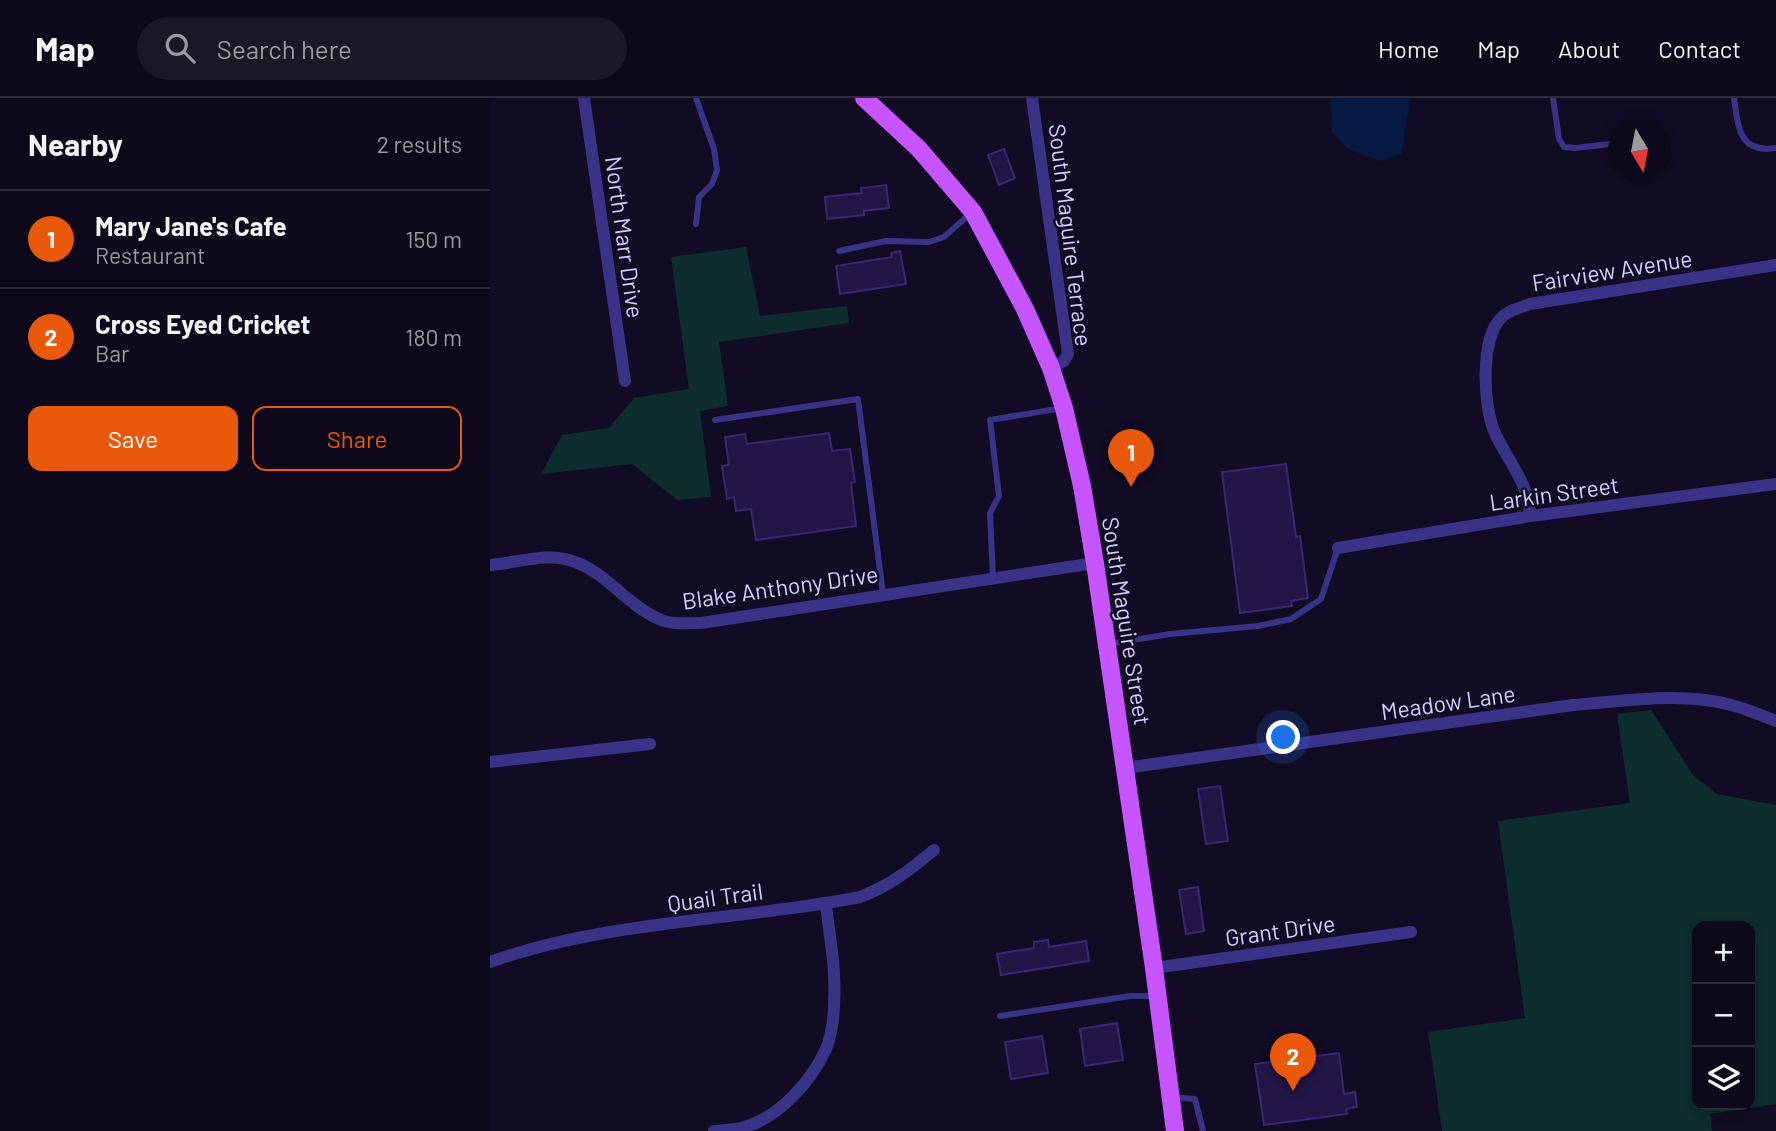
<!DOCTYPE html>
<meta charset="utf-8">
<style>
body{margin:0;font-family:Barlow,sans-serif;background:#1b1727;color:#f1f3f6}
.controls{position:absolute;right:21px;bottom:21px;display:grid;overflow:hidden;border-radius:14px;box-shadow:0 4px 10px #0003}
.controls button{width:63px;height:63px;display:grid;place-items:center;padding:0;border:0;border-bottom:2px solid #2d2a39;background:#0d091a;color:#f1f3f6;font:35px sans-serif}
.compass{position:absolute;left:1118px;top:21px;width:63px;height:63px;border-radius:50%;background:#0d091a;box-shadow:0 4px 10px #0003;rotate:170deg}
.you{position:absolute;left:794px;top:640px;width:24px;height:24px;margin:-18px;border:5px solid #fff;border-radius:50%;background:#1a73e8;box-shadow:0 0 0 10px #1a73e833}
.badge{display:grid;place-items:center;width:46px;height:46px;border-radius:50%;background:#ea580c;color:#fff;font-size:23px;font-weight:700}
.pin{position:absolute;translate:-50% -58px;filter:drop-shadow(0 2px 4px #0008)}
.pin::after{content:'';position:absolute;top:37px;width:24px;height:21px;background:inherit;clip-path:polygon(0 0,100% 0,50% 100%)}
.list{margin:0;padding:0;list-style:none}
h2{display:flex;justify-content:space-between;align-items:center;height:91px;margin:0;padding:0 28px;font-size:30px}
h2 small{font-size:23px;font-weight:400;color:#9a9aa2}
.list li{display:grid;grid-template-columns:46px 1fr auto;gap:21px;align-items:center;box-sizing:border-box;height:98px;padding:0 28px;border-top:2px solid #2d2a39}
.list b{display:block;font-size:26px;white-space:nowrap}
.list p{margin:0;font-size:23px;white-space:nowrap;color:#9a9aa2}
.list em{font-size:23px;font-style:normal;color:#9a9aa2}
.actions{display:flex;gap:14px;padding:21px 28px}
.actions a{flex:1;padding:16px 0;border:2px solid #ea580c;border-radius:14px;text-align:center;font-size:24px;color:#ea580c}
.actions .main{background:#ea580c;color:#fff}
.icon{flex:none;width:38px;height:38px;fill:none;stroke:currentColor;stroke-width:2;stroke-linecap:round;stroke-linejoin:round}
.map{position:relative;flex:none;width:1286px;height:1033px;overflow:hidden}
header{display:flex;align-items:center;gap:42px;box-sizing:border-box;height:98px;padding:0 35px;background:#0d091a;border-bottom:2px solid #2d2a39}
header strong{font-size:33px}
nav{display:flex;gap:38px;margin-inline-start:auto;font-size:24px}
.search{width:490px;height:63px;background:#1b1727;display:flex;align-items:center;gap:18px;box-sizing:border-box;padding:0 24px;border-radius:38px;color:#9a9aa2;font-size:26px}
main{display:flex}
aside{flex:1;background:#0d091a}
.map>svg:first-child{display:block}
</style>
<header>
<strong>Map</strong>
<div class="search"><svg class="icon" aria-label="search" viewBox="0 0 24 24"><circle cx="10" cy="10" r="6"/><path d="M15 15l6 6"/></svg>Search here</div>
<nav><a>Home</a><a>Map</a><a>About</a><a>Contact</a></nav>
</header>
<main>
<aside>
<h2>Nearby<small>2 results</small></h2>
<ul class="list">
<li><span class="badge">1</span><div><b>Mary Jane's Cafe</b><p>Restaurant</p></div><em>150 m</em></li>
<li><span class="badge">2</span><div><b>Cross Eyed Cricket</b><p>Bar</p></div><em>180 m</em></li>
</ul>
<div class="actions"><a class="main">Save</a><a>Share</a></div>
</aside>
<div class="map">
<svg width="1286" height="1033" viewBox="0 0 1286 1033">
<rect width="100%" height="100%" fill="#110c23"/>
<path fill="#0e2d2e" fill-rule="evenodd" d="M256 149 270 218 357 208 359 225 229 244 238 308 210 313 221 399 187 402 142 366 51 376 72 337 119 330 144 300 199 291 181 159Z
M1161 612 1203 677 1227 696 1286 707V1006L1220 1016 1222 1033H952L938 934 1035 920 1008 723 1140 705 1127 616ZM1260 828V1007H1207V828Z"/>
<path fill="#051943" d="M840 0H921L911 56 891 63 858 51 842 35Z"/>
<path fill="#221646" stroke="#392674" stroke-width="2" d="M514 51 525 80 509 87 498 57Z
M396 87 399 110 374 113V117L337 121 335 99 372 95 371 90Z
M410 153 416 186 350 196 346 168 402 159 401 155Z
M339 335 342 353 360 351 365 384 361 385 366 428 266 442 261 411 246 413 244 399 237 401 232 368 239 367 235 339 255 336 257 346Z
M796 366 806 439 810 438 818 500 801 503 802 508 750 515 732 374Z
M730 688 738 743 716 746 708 691Z
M708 789 714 833 696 836 689 792Z
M558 842 559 849 596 843 599 863 511 877 507 856 544 850V844Z
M627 925 633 962 595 968 590 931Z
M552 938 558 975 521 981 515 944Z
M849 955 854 996 865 994 867 1009 856 1011 857 1016 774 1027 765 966Z"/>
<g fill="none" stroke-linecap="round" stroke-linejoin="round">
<path stroke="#393287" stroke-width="6" d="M206 0 224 51 227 72 222 86 209 99 206 126
M1063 0 1069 41 1074 49 1085 50 1121 46
M1244 0C1248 27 1248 56 1286 50
M349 153 396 143 439 144 454 139 481 115
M225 322 368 301 393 496
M503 479 500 415 509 398 500 322 573 310
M619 546 680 536 768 528 801 521 831 501 848 450
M510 918 640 898H666
M681 999 705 1001 713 1033"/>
<path stroke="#393287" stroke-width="12" d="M94 0 135 283
M542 0 578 256 574 263 561 270
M1041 418C1039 408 1037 397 1033 387 1025 369 1013 353 1005 335 993 309 990 241 1011 220 1018 212 1030 210 1040 206L1286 167
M848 450 1041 418 1286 386
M0 467C28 465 58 453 85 464 118 476 137 507 169 521 181 527 198 525 211 525L605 465
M0 664 160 646
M635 670 1083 607C1135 603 1194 593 1245 608 1259 612 1273 618 1286 623
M0 864C117 822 249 823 370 799 399 788 420 772 444 752
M664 870 921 834
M224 1033C233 1032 243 1032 251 1030 288 1021 321 984 336 951 345 930 345 898 344 876 343 852 338 829 336 806"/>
<path stroke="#c755ff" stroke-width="18" d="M374 0 429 51 483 114 535 211 561 270 574 310 592 388 605 465 664 870 685 1033"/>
</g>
<g text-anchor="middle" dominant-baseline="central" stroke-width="5" stroke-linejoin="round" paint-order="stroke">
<g font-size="23" fill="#d6ceff" stroke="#110c23">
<text transform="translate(581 137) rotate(83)">South Maguire Terrace</text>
<text transform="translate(135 139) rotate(82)">North Marr Drive</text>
<text transform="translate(1122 172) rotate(-9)">Fairview Avenue</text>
<text transform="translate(1064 395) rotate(-8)">Larkin Street</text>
<text transform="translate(290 489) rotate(-8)">Blake Anthony Drive</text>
<text transform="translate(637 523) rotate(81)">South Maguire Street</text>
<text transform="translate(958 604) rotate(-8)">Meadow Lane</text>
<text transform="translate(225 799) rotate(-8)">Quail Trail</text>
<text transform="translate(790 832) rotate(-8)">Grant Drive</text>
</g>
</g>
</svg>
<div class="controls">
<button>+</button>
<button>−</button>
<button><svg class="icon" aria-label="layers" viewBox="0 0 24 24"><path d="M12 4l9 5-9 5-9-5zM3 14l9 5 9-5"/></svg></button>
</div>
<svg class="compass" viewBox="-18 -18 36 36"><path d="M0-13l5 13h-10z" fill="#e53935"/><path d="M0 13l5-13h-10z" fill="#9a9aa2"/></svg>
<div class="you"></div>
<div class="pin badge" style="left:641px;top:389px">1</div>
<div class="pin badge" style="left:803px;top:993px">2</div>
</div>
</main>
